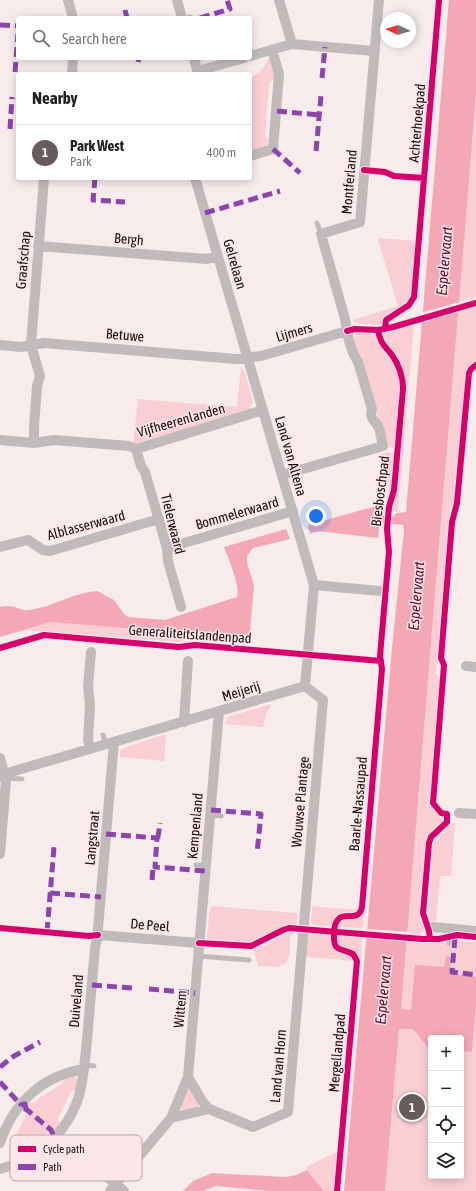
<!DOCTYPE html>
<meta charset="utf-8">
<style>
body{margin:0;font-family:"Asap Condensed",sans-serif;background:#f6f6f6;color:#222}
.controls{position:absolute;right:12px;bottom:12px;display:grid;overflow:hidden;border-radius:4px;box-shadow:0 2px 10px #0003}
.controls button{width:36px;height:36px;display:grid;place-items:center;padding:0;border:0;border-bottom:1px solid #e0e0e0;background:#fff;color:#222;font:20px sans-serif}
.compass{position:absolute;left:380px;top:12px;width:36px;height:36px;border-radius:50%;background:#fff;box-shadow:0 2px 10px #0003;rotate:274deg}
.you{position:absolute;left:316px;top:516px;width:14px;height:14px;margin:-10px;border:3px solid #fff;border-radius:50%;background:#1a73e8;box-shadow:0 0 0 6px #1a73e833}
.badge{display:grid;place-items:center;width:26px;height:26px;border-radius:50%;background:#675b5c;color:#fff;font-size:13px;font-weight:700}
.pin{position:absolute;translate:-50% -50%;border:2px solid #fff;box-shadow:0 1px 4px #0006}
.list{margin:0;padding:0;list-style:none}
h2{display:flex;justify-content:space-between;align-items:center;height:52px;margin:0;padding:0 16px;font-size:17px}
h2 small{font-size:13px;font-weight:400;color:#767676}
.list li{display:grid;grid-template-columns:26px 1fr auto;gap:12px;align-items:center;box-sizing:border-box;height:56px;padding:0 16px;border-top:1px solid #e0e0e0}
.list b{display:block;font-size:15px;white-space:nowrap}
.list p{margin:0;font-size:13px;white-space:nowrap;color:#767676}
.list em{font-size:13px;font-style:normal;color:#767676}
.icon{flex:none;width:22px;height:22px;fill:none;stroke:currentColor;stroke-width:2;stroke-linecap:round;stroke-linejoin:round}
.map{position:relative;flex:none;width:476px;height:1191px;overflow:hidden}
.search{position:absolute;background:#fff;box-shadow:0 2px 10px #0003;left:16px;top:16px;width:236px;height:44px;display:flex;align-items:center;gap:10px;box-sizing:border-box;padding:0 14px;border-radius:4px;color:#767676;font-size:15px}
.panel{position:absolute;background:#fff;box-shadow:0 2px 10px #0003;left:16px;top:72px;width:236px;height:108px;border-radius:4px}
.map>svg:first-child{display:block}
</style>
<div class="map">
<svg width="476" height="1191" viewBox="0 0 476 1191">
<rect width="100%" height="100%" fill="#f7ebec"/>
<path fill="#f9cfd4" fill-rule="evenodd" d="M270 57 276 77 269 84 265 136 268 139 267 144H269L267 148 261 150 258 148 250 151V78L260 72Z
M476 94V297L458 302Z
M379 238 416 241C415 253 414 297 407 304 399 312 386 313 381 325L359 324 353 321V320L398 306 378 240Z
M476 306V363L470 367 467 373 453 505 450 508 448 527 436 674 440 677 431 805 442 819V822L426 841 420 921 425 929 424 931 418 934H407L458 312Z
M414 324 398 512 391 511 396 493 405 386C404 372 400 362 391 351L393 349 391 347 389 349C385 345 382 341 382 336L385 332Z
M357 332H372C376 337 378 343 382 348 387 355 394 361 398 371 404 389 397 424 396 444L393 448 387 447 360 355 356 350 353 340Z
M241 367 245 372 253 402 250 407 251 410 133 444 138 399 237 407Z
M387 452 392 453 395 455 392 492 387 503 389 488 379 455Z
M50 622 197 633 181 642 21 630Z
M271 704 270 709 266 713 263 727 225 724 228 717Z
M166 734 164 761 120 757V751L124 748Z
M452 823H455L451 876H440L436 922 430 921 428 917 433 844Z
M213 906 296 913 298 916 297 924 294 926H286L251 944 210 941 207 937 210 908Z
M312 906 359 910 355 913C341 914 338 914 330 926L314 925 311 922Z
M364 910 363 928 339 927 338 923 341 919C350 918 360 921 364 910Z
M289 930 293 931 295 933 290 937V954L286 963 277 967 260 966 258 965 253 948 257 947 258 949 290 932Z
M311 932 329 934C332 939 330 945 335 950 341 955 350 952 354 961L308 957 305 954 307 935Z
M340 935 362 937 361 962 359 961C360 948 344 951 337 945L336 939Z
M458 941 476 942V1191H385L406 942 456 943ZM431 1038H461V1176H431Z
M70 1075 75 1076 78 1081 75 1092 74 1090 71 1092 58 1118 60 1126 52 1136 48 1132C38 1139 29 1146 18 1151L14 1150C11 1141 23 1122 27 1114L21 1110 30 1101 31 1103H34L42 1096 62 1084 65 1076Z
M187 1090H191L199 1104 198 1107 183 1111 180 1107Z
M338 1151 335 1191H324L307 1170 306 1167Z"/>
<path fill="#f4a8b5" d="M449 0H476V94L401 1009 411 1010 415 965 444 967 446 956 451 957 450 974 476 977V1003L472 1052 461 1051V1038H431V1049H429L413 1029H399L385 1191H344L392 648 404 530 403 525 383 523 379 527 378 538 318 531 310 534 308 525 380 505V511L384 516 392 517 397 513 406 512Z
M286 529 290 539 253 548 247 556V563L254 585 250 632 252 636 250 638 50 622 0 637V607C15 603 20 612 30 610 52 607 75 592 97 591L114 600 124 614 128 617 165 620 237 597C241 588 228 557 224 547Z
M307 1170 324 1191H270L216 1186 202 1191H183L193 1181 212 1173 286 1177 296 1175Z"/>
<path fill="#f7ebec" d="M460 302V311L420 322V313Z
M366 929 409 932 408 941 365 937Z"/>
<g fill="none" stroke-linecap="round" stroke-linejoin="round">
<path stroke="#c1babb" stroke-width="5" d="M188 18 190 17
M317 223 321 234
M103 735 106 744
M0 779 5 778 22 779
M210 815 221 816
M196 865 206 866
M449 943 450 929
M198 956 249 960
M84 1065 94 1066"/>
<path stroke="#c1babb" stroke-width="10" d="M68 0 73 18
M177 0 182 18
M279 0 292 44
M250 56 292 44 374 51
M194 58 198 74
M198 71 244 58
M72 74 73 58
M250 156 273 149 279 74 272 50
M195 178 314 585 305 686
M38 246 207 259 218 256
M0 345 21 347 44 343 236 359 261 356 347 331
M0 440 34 443 54 440 129 446 136 449 263 410
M34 443V427L37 386 40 376 31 345 44 178
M136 449 141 466 145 472 167 548 168 561 181 607
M282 475 383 446C381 440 381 431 378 426 374 420 369 418 372 409L358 362 353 353 349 341 345 319 321 234 360 222 379 0
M0 547 28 540 43 550 50 551 159 519
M167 548 293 511
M314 585 380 591
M466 666 476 667
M184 722 188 661
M90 749 88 740 90 705 88 686 91 652
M0 758 6 781 0 854
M4 774 305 686
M459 813 476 814
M433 927 476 931
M98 935 199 943
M188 1077 202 1101 209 1109 253 1127 288 1112 323 700 305 686
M171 1118 209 1109
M57 1135 124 1191
M0 1143C13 1103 42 1076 84 1069
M0 1169C40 1158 73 1128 81 1087 85 1068 86 1048 88 1029 90 1002 93 974 95 947L97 940 114 742
M110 1191 171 1118 188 1077 219 711"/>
<path stroke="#8e44ad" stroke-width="5" stroke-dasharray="10 5" stroke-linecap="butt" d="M125 10 127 18
M200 18 230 9 227 0
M0 25 18 26
M138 62 139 58
M15 72 18 34
M322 78 325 47
M277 111 319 115
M10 129 12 97
M273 149 300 173
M316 151 321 96
M95 178 93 200 125 202
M205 213 280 191
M211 810 261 814 257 853
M106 834 157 838 155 867 205 871
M157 838 158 837 160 823
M152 880 153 868 155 867
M50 893 101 897
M47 932 54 847
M455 938 452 972 476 975
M92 985 132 988
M149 989 195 993
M0 1067 14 1056 40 1042
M0 1082 21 1105
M26 1109 25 1104 21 1105 22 1109H26L51 1130 53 1135"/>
<defs>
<path id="cycleway" d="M364 170 385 172 394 176 424 178
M385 329 386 320 409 305 414 297 439 0
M347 331 355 329 378 330 393 327 476 303
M0 648 44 635 179 647 195 645 381 661
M0 928 89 936 98 935
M430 939 429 931 423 913 429 843 431 837 447 822V814L441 813 433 803 444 665 441 658 452 522 457 503 469 373 471 369 476 365
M199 943 251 946 283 930 289 928 422 939H439L457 935 476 937
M337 1191 357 961 353 954C339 947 333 953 334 932 336 903 358 927 362 907L382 669 380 656 389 552 387 529 389 507 394 490 403 389C403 376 399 365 392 355 384 345 380 343 378 330"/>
</defs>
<use href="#cycleway" stroke="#fce6e9" stroke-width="8"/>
<use href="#cycleway" stroke="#d6006c" stroke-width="6"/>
</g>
<g text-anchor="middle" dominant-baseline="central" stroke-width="3" stroke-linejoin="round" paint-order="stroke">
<g font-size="14" fill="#190d0f" stroke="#fce6e9">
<text transform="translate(417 123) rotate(-85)">Achterhoekpad</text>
<text transform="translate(349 182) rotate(-85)">Montferland</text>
<text transform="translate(129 239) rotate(5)">Bergh</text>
<text transform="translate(23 260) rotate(-85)">Graafschap</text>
<text transform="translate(235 264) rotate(74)">Gelrelaan</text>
<text transform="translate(294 332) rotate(-16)">Lijmers</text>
<text transform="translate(125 335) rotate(5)">Betuwe</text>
<text transform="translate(181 420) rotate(-16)">Vijfheerenlanden</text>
<text transform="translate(291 456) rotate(74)">Land van Altena</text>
<text transform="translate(380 491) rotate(-83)">Biesboschpad</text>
<text transform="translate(237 513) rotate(-16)">Bommelerwaard</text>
<text transform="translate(173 524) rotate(76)">Tielerwaard</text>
<text transform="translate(86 525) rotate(-15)">Alblasserwaard</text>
<text transform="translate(190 634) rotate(4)">Generaliteitslandenpad</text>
<text transform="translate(241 691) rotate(-17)">Meijerij</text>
<text transform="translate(300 802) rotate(-85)">Wouwse Plantage</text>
<text transform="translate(358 804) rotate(-85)">Baarle-Nassaupad</text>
<text transform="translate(195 826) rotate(-85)">Kempenland</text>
<text transform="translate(92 838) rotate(-85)">Langstraat</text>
<text transform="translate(150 925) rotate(5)">De Peel</text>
<text transform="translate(76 1001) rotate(-85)">Duiveland</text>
<text transform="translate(180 1009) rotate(-85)">Wittem</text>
<text transform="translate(337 1053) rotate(-85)">Mergellandpad</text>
<text transform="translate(278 1066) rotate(-85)">Land van Horn</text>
</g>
<g font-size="15" font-style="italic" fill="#630626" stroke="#fce6e9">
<text transform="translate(444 261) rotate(-85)">Espelervaart</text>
<text transform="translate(416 596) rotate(-85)">Espelervaart</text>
<text transform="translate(383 990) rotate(-85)">Espelervaart</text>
</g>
</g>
<rect x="10" y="1135" width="132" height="46" rx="6" fill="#fce6e9" stroke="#b8a5a8" stroke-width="1"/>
<rect x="18" y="1146" width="18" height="6" fill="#d6006c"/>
<rect x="18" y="1164" width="18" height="6" fill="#8e44ad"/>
<g font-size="11" fill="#190d0f">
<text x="43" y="1153">Cycle path</text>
<text x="43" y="1171">Path</text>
</g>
</svg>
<div class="controls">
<button>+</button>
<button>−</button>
<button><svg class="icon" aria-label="locate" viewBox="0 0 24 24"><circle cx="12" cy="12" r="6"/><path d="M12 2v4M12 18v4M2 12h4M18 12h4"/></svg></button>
<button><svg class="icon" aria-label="layers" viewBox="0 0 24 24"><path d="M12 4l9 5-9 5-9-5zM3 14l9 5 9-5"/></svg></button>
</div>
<svg class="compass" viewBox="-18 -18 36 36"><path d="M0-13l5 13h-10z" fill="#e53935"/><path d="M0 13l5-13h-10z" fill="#767676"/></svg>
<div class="you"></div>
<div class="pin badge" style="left:412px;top:1107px">1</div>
<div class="search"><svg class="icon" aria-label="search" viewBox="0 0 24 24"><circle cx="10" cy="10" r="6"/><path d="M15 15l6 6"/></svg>Search here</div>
<section class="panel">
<h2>Nearby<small></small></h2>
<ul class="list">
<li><span class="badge">1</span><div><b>Park West</b><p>Park</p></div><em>400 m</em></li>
</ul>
</section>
</div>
